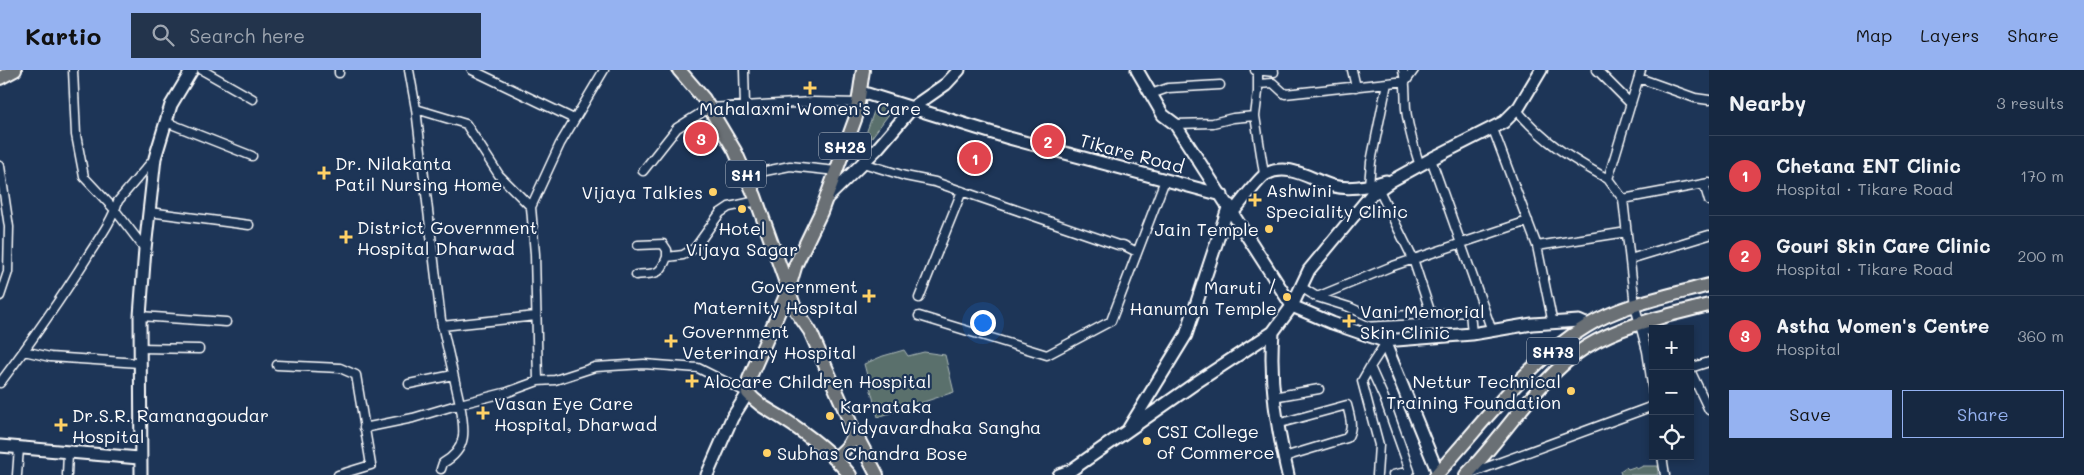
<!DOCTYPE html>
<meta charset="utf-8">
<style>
body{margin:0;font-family:Mali,sans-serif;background:#23344c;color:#f1f3f6}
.controls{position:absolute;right:15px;bottom:15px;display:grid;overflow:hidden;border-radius:0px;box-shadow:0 2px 8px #0003}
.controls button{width:45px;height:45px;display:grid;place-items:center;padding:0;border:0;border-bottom:1px solid #35445a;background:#162841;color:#f1f3f6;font:25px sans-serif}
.you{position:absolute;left:982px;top:252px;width:18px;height:18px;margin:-12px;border:4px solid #fff;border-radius:50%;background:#1a73e8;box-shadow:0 0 0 8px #1a73e833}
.badge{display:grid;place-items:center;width:32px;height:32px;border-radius:50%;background:#95b2f1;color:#fff;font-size:16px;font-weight:700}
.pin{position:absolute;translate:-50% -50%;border:2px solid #fff;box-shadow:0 1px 5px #0006}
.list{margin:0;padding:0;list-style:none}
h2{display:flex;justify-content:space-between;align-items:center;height:65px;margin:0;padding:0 20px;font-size:21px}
h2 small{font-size:16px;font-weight:400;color:#9ea6b1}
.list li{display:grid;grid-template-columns:32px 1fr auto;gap:15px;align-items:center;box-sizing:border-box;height:80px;padding:0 20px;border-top:1px solid #35445a}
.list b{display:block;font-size:19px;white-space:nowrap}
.list p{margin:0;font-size:16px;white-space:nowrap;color:#9ea6b1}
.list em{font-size:16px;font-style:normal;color:#9ea6b1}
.actions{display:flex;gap:10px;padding:15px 20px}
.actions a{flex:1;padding:11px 0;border:1px solid #95b2f1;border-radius:0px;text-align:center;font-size:18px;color:#95b2f1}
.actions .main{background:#95b2f1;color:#111}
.icon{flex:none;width:28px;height:28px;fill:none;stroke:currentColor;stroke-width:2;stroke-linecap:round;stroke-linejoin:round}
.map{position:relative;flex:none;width:1709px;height:405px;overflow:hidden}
header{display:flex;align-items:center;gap:30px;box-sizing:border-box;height:70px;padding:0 25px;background:#95b2f1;color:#111}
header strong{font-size:24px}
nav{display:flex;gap:28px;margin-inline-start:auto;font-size:18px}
.search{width:350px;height:45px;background:#23344c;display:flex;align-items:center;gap:12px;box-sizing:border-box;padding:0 18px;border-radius:0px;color:#9ea6b1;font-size:19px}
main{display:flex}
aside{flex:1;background:#162841}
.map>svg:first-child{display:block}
</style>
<header>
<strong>Kartio</strong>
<div class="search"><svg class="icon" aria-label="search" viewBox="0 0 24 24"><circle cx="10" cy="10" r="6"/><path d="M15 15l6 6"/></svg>Search here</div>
<nav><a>Map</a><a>Layers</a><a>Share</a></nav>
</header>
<main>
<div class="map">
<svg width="1709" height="405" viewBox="0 0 1709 405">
<rect width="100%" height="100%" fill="#1d3557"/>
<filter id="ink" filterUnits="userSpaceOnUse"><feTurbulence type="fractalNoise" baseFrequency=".02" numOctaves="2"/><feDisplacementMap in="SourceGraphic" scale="10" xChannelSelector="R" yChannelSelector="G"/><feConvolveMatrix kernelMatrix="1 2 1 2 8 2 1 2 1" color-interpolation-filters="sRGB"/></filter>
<g filter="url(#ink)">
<path fill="#5a706c" stroke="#acb8b6" d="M877 33 892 40 869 71 864 69Z
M904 280 908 286 924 282 945 285 954 322 878 347 864 294 883 286Z
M1643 396H1658V405H1621L1620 401 1626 397 1628 399 1634 397 1637 399Z"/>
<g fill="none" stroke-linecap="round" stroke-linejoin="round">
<defs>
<path id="street" d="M73 0 76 65 84 107 115 140 145 179
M202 0 253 29
M339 0V3
M409 0 416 39 441 250 460 334 508 322 538 311 555 310 595 297 644 294 698 298 748 323
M472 0 574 49
M744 0 745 36
M1255 0 1274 2
M1258 0V22L1255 46 1264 104
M1352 0 1356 17
M1403 0C1406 13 1405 26 1406 39 1408 59 1414 77 1420 96
M1597 0 1631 34
M1639 8 1695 28 1709 30
M1258 14 1273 13 1285 24 1406 11 1414 0
M1151 24 1168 18 1220 15
M416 39 466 54 499 105 531 137
M1516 39C1543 72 1572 89 1608 109
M166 52 252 86
M1175 54 1213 53 1233 48 1255 46
M1493 59 1537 176 1553 254
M1431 89 1492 261
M863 93 905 106 935 112 1118 175H1123L1137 182
M0 96 9 157 8 202 0 226
M643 101 677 58 709 38 813 32 859 33
M746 105 790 96 836 101
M1704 114 1709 131
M1369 115 1371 92 1387 13
M1379 120 1413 189 1431 244
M1623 129 1608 109 1641 0
M149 142 249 155
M638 175 663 174 667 180V187L683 185 695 178 720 143 729 137 757 131
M1537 176 1627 162
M1630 189 1709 165
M636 205C656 203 660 206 667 187
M1301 217 1317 227 1349 237 1371 247 1470 242 1472 264
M1317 227 1390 197 1528 151
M919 228 962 121
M140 246 226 252
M919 246 1047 285 1111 251 1165 110
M1640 253 1653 264
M442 256 536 246
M1385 274 1370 297 1384 328 1410 401 1393 405
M139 278 199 279
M24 281 50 287 139 293
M277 295 340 298 356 305 371 395 338 405
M1370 297 1362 311 1379 375 1377 405
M1690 298 1709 292
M1690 300 1709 340
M538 311 535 184 531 137 560 74 604 0
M0 313C30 273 59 232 86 189 97 171 112 152 118 131L154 89
M409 314 453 305
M1653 322 1647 281 1635 236 1623 129 1709 113
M1273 327 1319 319
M1277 354 1347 335C1350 347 1354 357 1347 368L1284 387
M364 358 413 348 460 334C465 360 468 379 443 393L441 399
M1662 386 1665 405
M1471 403 1653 336
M17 405 19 378
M67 405 68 382"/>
<path id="secondary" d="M1137 0 1163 45 1175 54 1292 236 1332 253 1384 271 1472 264 1532 254 1579 251 1588 255
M861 22 1009 68 1222 125
M826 129 877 79 913 37 946 14 959 0
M1233 142C1239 135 1259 108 1266 104 1289 92 1311 110 1333 116 1350 120 1370 116 1386 111
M1273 262C1269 312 1277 357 1288 405
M1384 271 1438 403
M1129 358 1186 265 1229 135
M0 376 139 388
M141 405 140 246 145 179 155 88 171 35 192 0
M707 405 732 348 748 323
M1059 405 1070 401 1197 312 1273 262 1292 236 1309 200 1371 125 1391 111 1431 89 1504 52 1519 37 1541 0"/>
<path id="primary" d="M679 0 704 29 735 81 755 126 796 241 810 261 854 361 877 405
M0 8 15 0
M835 388C845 380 852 374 854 361
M850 405C831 382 807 364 782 348 769 340 758 335 748 323L749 309 788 221 796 194 821 142 856 47 863 0
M1436 405C1483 354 1526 292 1587 256 1623 234 1669 226 1709 215
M1466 405C1504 366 1540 306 1586 277 1623 254 1667 246 1709 235"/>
</defs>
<use href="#street" stroke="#fff" stroke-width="11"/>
<use href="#secondary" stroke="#fff" stroke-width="15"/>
<use href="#primary" stroke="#fff" stroke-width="16"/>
<use href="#street" stroke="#1d3557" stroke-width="8"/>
<use href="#secondary" stroke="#1d3557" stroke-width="11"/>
<use href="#primary" stroke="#6a7074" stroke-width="12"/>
</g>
</g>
<g fill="#ffd166" stroke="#1d3557" stroke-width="2">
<path d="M807.5 10.5h5v5h5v5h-5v5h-5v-5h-5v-5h5z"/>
<path d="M321.5 95.5h5v5h5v5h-5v5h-5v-5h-5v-5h5z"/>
<circle cx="713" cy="122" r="5"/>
<path d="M1252.5 122.5h5v5h5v5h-5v5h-5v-5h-5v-5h5z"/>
<circle cx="742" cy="139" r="5"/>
<circle cx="1269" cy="159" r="5"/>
<path d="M343.5 159.5h5v5h5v5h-5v5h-5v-5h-5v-5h5z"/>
<path d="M866.5 218.5h5v5h5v5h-5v5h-5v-5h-5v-5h5z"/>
<circle cx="1287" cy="227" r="5"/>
<path d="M1346.5 243.5h5v5h5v5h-5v5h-5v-5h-5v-5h5z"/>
<path d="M668.5 263.5h5v5h5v5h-5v5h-5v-5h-5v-5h5z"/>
<path d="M689.5 303.5h5v5h5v5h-5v5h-5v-5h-5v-5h5z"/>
<circle cx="1571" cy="321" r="5"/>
<path d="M480.5 335.5h5v5h5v5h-5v5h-5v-5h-5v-5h5z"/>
<circle cx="830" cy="346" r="5"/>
<path d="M58.5 347.5h5v5h5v5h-5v5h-5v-5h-5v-5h5z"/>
<circle cx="1147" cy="371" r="5"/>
<circle cx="767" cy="383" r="5"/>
</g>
<g text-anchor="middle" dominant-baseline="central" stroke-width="4.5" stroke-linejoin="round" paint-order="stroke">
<g fill="#1d3557" stroke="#bbc2cd" stroke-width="1">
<rect x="819" y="62.5" width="52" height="27" rx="4"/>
<rect x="726" y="90.5" width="40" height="27" rx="4"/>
<rect x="1527" y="267.5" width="52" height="27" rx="4"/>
</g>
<g font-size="16" font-weight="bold" fill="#fff">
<text x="845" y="76">SH28</text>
<text x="746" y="104">SH1</text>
<text x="1553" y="281">SH73</text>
</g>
<g font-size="18" fill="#fff" stroke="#1d3557" text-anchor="start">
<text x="810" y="38" text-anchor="middle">Mahalaxmi Women's Care</text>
<text x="335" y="93">Dr. Nilakanta<tspan x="335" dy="21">Patil Nursing Home</tspan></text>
<text x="1266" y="120">Ashwini<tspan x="1266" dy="21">Speciality Clinic</tspan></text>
<text x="703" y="122" text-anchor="end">Vijaya Talkies</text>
<text x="357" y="157">District Government<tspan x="357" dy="21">Hospital Dharwad</tspan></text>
<text x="742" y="158" text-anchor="middle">Hotel<tspan x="742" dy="21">Vijaya Sagar</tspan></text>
<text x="1259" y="159" text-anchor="end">Jain Temple</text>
<text x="858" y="216" text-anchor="end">Government<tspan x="858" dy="21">Maternity Hospital</tspan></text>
<text x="1277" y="217" text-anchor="end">Maruti /<tspan x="1277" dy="21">Hanuman Temple</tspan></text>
<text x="1360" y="241">Vani Memorial<tspan x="1360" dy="21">Skin Clinic</tspan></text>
<text x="682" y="261">Government<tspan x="682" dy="21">Veterinary Hospital</tspan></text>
<text x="703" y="311">Alocare Children Hospital</text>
<text x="1561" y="311" text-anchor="end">Nettur Technical<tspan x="1561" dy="21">Training Foundation</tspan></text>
<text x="494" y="333">Vasan Eye Care<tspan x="494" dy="21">Hospital, Dharwad</tspan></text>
<text x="840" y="336">Karnataka<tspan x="840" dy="21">Vidyavardhaka Sangha</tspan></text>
<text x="72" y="345">Dr.S.R. Ramanagoudar<tspan x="72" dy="21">Hospital</tspan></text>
<text x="1157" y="361">CSI College<tspan x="1157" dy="21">of Commerce</tspan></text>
<text x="777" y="383">Subhas Chandra Bose</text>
</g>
<g font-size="18" fill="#fff" stroke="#1d3557">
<text transform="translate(1132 83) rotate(15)">Tikare Road</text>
</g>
</g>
</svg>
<div class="controls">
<button>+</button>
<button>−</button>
<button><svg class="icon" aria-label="locate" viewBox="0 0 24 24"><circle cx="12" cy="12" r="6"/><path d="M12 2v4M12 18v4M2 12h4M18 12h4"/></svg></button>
</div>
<div class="you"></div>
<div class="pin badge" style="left:975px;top:88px;background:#e0444e">1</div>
<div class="pin badge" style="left:1048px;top:71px;background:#e0444e">2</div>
<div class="pin badge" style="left:701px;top:68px;background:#e0444e">3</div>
</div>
<aside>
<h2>Nearby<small>3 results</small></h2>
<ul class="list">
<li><span class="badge" style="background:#e0444e">1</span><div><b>Chetana ENT Clinic</b><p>Hospital · Tikare Road</p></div><em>170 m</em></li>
<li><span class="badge" style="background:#e0444e">2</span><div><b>Gouri Skin Care Clinic</b><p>Hospital · Tikare Road</p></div><em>200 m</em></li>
<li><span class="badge" style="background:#e0444e">3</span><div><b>Astha Women's Centre</b><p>Hospital</p></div><em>360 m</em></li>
</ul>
<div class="actions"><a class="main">Save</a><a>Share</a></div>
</aside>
</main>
